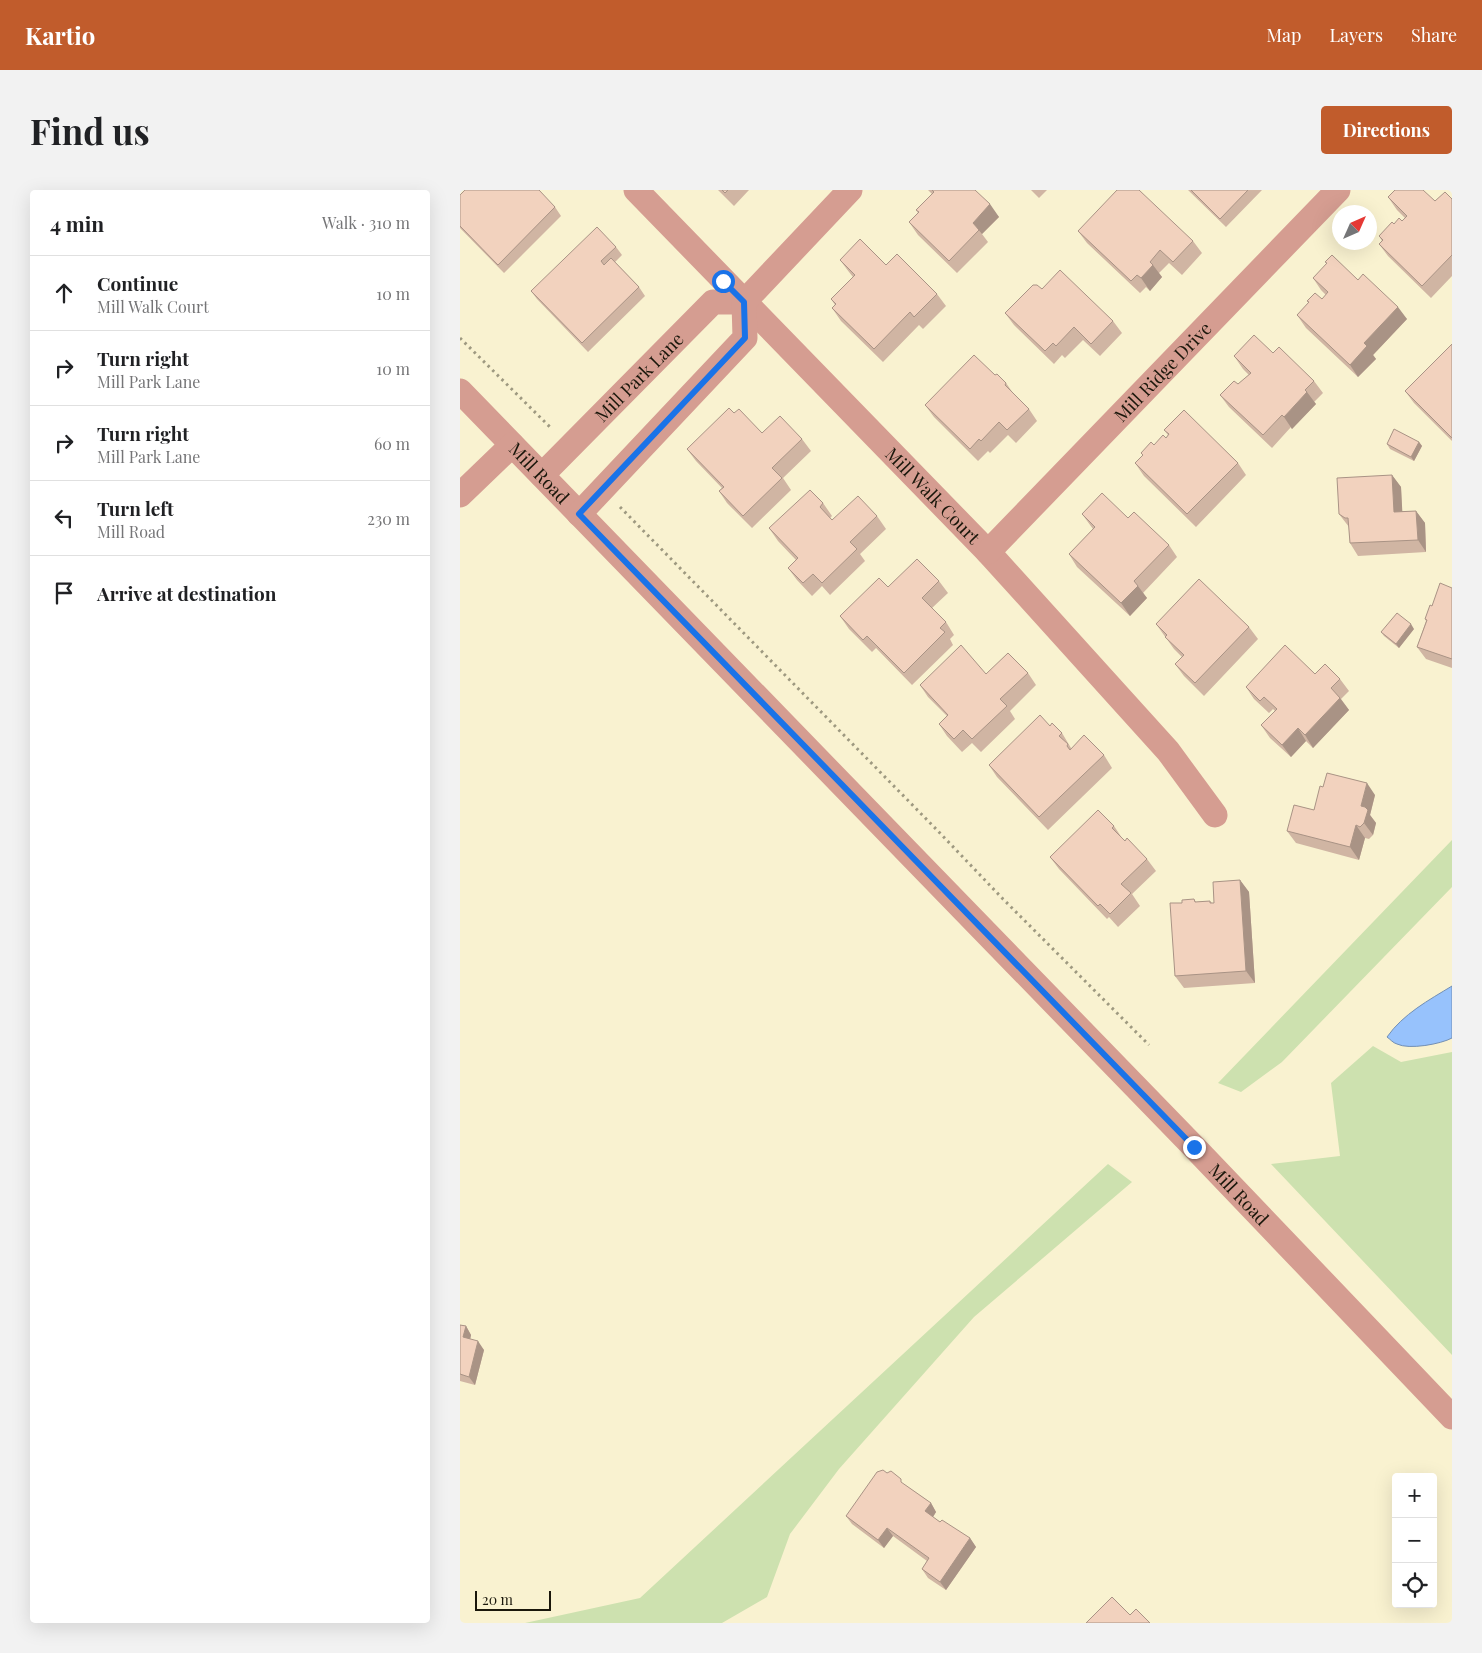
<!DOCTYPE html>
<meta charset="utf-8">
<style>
body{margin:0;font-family:"Playfair Display",serif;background:#f2f2f2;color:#202124}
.controls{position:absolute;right:15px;bottom:15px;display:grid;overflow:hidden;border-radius:5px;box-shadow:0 5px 20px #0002}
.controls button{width:45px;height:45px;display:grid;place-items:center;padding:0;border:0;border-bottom:1px solid #e0e0e0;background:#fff;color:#202124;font:25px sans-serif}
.compass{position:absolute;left:872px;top:15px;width:45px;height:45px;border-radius:50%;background:#fff;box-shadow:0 5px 20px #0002;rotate:45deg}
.scale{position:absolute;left:15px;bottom:12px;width:76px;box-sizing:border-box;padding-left:5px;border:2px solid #1a170b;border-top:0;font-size:14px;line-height:18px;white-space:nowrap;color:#1a170b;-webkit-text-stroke:4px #f9f2d0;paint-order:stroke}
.stop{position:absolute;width:15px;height:15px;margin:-11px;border:4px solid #1a73e8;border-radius:50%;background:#fff}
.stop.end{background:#1a73e8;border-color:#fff;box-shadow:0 1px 5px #0008}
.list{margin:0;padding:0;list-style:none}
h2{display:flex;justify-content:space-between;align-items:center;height:65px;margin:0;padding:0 20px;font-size:21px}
h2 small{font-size:16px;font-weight:400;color:#757577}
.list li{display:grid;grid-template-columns:32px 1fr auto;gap:15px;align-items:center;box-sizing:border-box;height:75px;padding:0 20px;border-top:1px solid #e0e0e0}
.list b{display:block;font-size:19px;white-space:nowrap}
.list p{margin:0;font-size:16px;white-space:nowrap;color:#757577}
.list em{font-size:16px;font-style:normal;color:#757577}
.icon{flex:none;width:28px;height:28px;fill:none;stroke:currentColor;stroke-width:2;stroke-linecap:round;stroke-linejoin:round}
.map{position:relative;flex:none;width:992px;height:1433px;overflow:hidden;border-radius:5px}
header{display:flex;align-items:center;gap:30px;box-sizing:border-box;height:70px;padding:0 25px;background:#c15c2c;color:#fff}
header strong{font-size:24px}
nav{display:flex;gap:28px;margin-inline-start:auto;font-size:18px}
.intro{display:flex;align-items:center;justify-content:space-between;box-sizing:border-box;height:120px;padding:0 30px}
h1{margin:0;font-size:35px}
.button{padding:12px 22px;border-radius:5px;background:#c15c2c;color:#fff;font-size:18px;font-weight:700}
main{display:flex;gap:30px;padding:0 30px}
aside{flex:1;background:#fff;border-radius:5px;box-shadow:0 5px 20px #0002}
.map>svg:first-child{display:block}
</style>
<header>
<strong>Kartio</strong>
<nav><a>Map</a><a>Layers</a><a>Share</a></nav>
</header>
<div class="intro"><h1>Find us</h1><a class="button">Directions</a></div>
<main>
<aside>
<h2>4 min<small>Walk · 310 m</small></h2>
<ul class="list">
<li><svg class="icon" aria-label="ahead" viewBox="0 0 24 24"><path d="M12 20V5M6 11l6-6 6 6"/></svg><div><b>Continue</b><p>Mill Walk Court</p></div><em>10 m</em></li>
<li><svg class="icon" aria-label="right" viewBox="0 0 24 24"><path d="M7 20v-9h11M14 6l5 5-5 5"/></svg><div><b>Turn right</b><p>Mill Park Lane</p></div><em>10 m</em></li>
<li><svg class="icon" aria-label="right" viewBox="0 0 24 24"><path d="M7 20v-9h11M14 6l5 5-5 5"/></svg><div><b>Turn right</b><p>Mill Park Lane</p></div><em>60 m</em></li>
<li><svg class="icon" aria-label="left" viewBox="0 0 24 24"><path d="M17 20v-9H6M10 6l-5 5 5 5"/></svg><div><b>Turn left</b><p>Mill Road</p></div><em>230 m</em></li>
<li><svg class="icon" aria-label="arrive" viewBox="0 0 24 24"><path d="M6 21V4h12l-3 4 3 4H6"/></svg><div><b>Arrive at destination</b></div></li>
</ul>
</aside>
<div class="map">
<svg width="992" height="1433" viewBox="0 0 992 1433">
<rect width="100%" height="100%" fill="#f9f2d0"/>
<path fill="#cde1af" d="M992 650V697L822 872 781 902 758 893Z
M913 856 941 872 992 862V1165L811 974 880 966 871 893Z
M648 974 672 992 514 1127 379 1279 330 1344 307 1407 262 1433H65L180 1408Z"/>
<path fill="#97c2fc" stroke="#728fb4" d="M992 796V848C981 854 949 860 937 854 933 853 930 849 927 847 943 824 969 810 992 796Z"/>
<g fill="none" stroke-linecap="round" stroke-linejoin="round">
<path stroke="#9e9980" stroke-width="3" stroke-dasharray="2.5 4" stroke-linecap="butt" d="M0 148 92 239
M160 317 477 640 543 709 689 855"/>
<g stroke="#d59d91" stroke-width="25">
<path id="s1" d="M176 0 528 362 708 561 755 625"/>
<path id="s2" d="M0 201 734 957 992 1227"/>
<path id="s3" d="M82 285 253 112H284"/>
<path d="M0 305 52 255"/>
<path d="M119 324 285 148 284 112 390 0"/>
<path id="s4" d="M528 362 878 0"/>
</g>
</g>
<path fill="#d0b5a3" d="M258 0H289L274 16Z
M468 0H515L539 27 522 44 528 52 497 83 458 45 449 32 458 23 456 20 472 4Z
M571 0H587L579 8Z
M728 0H802L766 37Z
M0 5 95 17 101 26 44 83 0 38Z
M928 7 975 11 992 9V86L971 108 928 66 919 54 922 51 919 46 934 34 942 31 945 28 937 20Z
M618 41 733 51 742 63 722 85 709 73 699 83 702 87 690 101 686 97 680 103 627 53Z
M156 57 162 65 155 72 179 97 185 106 128 162 77 109 71 101Z
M380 70 426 75 477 104 486 116 463 139 459 135 423 172 381 131 372 118 375 115 371 109 393 87 389 82Z
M853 88 898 90 947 129 913 165 916 169 898 187 846 138 837 125 849 113 847 111 862 109 866 105 861 100Z
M582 99 653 131 662 143 640 166 623 150 605 168 602 165 594 174 554 135 545 123Z
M992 154V251L954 213 945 201Z
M813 163 854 191 863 203 854 212 856 214 832 239 831 237 812 258 769 217 760 205 778 194 789 185 783 179 774 166Z
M535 185 546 193 553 203 569 219 577 231 556 253 548 245 530 263 528 261 518 271 474 227 465 215Z
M704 240 778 273 786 285 736 337 684 286 675 273 683 265 681 263 706 248 708 245Z
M302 243 342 249 351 261 323 288 331 300 292 338 267 313 259 301 262 298 236 271 227 259Z
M959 252 962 256 954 271 930 259 927 254Z
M932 285 941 297 942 321H956L965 333 966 362 898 366 890 353 889 337 879 324Z
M363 313 372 326 370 328 372 330 417 326 426 339 400 364 405 371 370 405 362 396 352 406 337 390 328 378 336 370 318 351 309 338Z
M622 324 668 328 709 355 717 367 683 403 687 408 670 426 617 377 609 364 633 339Z
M479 391 488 403 472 418 486 432 494 445 490 449 493 455 452 495 416 458 412 462 389 439 380 426 428 397Z
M992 398V478L966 469 957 457 966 431 965 429 972 416Z
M696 434 789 437 798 449 744 506 724 486 715 474 722 467 714 459Z
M954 439 939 458 924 446 921 442Z
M568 483 576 495 550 521 555 529 521 562 512 553 502 562 487 546 479 534 487 526 468 507 460 495 526 484Z
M880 489 889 501 881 509 889 520 853 558 846 551 831 567 810 548 801 535 815 521 813 519 809 523 794 509 786 497Z
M590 536 602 543 611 558 644 565 652 578 588 640 537 587 529 575Z
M863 597 915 605 910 625 916 633 913 645 909 649 905 648 899 670 836 653 827 641 854 620Z
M654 636 662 648 687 669 696 681 672 704 680 716 658 737 649 727 647 729 599 679 590 667Z
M780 690 789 702 795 793 724 798 715 786 722 713 734 709 736 712 750 711 752 713H754Z
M0 1135 6 1136 11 1145 10 1149 24 1160 15 1195 0 1191Z
M445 1295 471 1313 476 1322 473 1327 480 1332 510 1348 516 1357 486 1400 468 1388 462 1379 467 1371 433 1346 424 1358 392 1334 386 1326Z"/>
<path fill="#a99385" d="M530 14 539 27 522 44 513 33Z
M693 75 702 87 690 101 681 88Z
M938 117 947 129 913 165 916 169 898 187 890 175 904 153Z
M847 202 856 214 832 239 824 227Z
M959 252 962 256 954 271 951 267Z
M932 285 941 297 943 334 934 322Z
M956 321 965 333 966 362 958 350Z
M678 396 687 408 670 426 661 413Z
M951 434 954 439 939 458 936 454Z
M880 508 889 520 853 558 845 545Z
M838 538 846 551 831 567 822 555Z
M907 593 915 605 910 625 916 633 913 645 904 633 901 616Z
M896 635 905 648 899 670 890 657Z
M780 690 789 702 795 793 786 781Z
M6 1136 11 1145 9 1155 3 1147Z
M18 1151 24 1160 15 1195 9 1187Z
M471 1313 476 1322 471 1330 465 1321Z
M427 1338 433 1346 424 1358 418 1350Z
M510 1348 516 1357 486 1400 480 1392Z"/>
<path fill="#f2d2be" stroke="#a99385" d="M5 0H79L95 17 38 75 0 36V5Z
M262 0H268L265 3Z
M472 0H515L530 14 513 33 519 40 489 71 449 32 459 22 456 20 474 2Z
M657 0H679L733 51 713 72 700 60 690 72 693 75 681 88 677 85 671 91 618 41Z
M731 0H788L760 29Z
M935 0H963L975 11 985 2 992 9V65L962 96 919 54 923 50 919 46 932 32 934 34 939 28 942 31 947 26 928 7Z
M137 37 156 57 141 71 144 75 151 68 179 97 122 153 71 101Z
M400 49 426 75 437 64 477 104 454 127 450 122 414 159 372 118 376 114 371 109 395 85 380 70Z
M872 65 898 90 903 84 938 117 904 153 907 156 890 175 837 125 849 112 847 111 855 103 862 109 868 102 853 88 867 73 865 72Z
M600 80 653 131 631 154 614 137 596 156 593 153 585 161 545 123 573 95H577L582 99Z
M794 145 813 163 819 157 854 191 845 200 847 202 824 227 822 225 803 245 760 205 774 191 778 194 791 183 774 166Z
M992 154V248L945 201Z
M514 165 535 185 537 184 546 193 545 195 569 219 547 240 539 232 521 251 519 249 510 259 465 215Z
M269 218 274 223 279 219 302 243 320 226 342 249 312 278 322 288 283 326 259 301 264 297 227 259Z
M724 220 778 273 727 324 675 273 683 265 681 263 691 252 694 255 703 245 706 248 709 244 704 240Z
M934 239 959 252 951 267 927 254Z
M932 285 934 322 956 321 958 350 890 353 888 328H885L879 324 877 288Z
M350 300 363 313 360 317 372 330 398 306 417 326 390 352 397 359 362 393 353 384 343 393 328 378 338 368 309 338Z
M642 303 668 328 674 322 709 355 674 391 678 396 661 413 609 364 635 337 622 324Z
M457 369 479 391 462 408 486 432 480 438 485 442 444 483 407 446 403 450 380 426 419 388 428 397Z
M739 389 789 437 735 493 715 474 724 465 705 447 707 445 696 434Z
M980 393 992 398V469L957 457 967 430 965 429 970 415 972 416Z
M937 423 951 434 936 454 921 442Z
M501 455 526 484 548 463 568 483 540 509 547 516 512 549 503 540 494 549 479 534 488 525 460 495Z
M825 455 855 484 865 474 880 489 871 498 880 508 845 545 838 538 822 555 801 535 817 519 804 507 800 511 786 497Z
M580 525 590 536 592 533 602 543 599 546 608 554 607 556 610 560 624 545 644 565 579 627 529 575Z
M867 583 907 593 901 616 905 617 908 620 904 633 900 637 896 635 890 657 827 641 834 615 854 620 860 596 863 597Z
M638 620 654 636 652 638 665 651 667 648 687 669 661 694 671 703 650 724 640 714 638 716 590 667Z
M780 690 786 781 715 786 710 713H722V710L734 709 735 712 750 711V713H754L753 692Z
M0 1135 6 1136 3 1147 18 1151 9 1187 0 1184Z
M423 1280 427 1283 431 1281 441 1289V1292L471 1313 465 1321 480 1332 482 1330 510 1348 480 1392 462 1379 469 1368 427 1338 418 1350 386 1326 417 1282Z
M652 1407 670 1425 676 1419 690 1433H626Z"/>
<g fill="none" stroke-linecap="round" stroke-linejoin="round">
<path stroke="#1a73e8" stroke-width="6" d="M263 91 284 112 285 148 119 324 734 957"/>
</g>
<g text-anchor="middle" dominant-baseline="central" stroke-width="4" stroke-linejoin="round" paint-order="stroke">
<g font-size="18" fill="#1a170b" stroke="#f9f2d0">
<text stroke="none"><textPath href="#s4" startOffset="251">Mill Ridge Drive</textPath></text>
<text stroke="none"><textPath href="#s3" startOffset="138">Mill Park Lane</textPath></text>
<text stroke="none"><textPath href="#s2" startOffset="114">Mill Road</textPath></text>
<text stroke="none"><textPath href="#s1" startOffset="426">Mill Walk Court</textPath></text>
<text stroke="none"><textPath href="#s2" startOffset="1119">Mill Road</textPath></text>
</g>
</g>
</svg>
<div class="controls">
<button>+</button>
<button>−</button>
<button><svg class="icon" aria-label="locate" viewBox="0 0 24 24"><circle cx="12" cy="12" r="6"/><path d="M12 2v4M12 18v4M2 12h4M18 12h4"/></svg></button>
</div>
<svg class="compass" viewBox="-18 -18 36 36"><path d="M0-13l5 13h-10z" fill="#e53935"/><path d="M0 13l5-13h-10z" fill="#757577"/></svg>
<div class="scale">20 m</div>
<div class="stop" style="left:263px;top:91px"></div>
<div class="stop end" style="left:734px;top:957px"></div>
</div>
</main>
